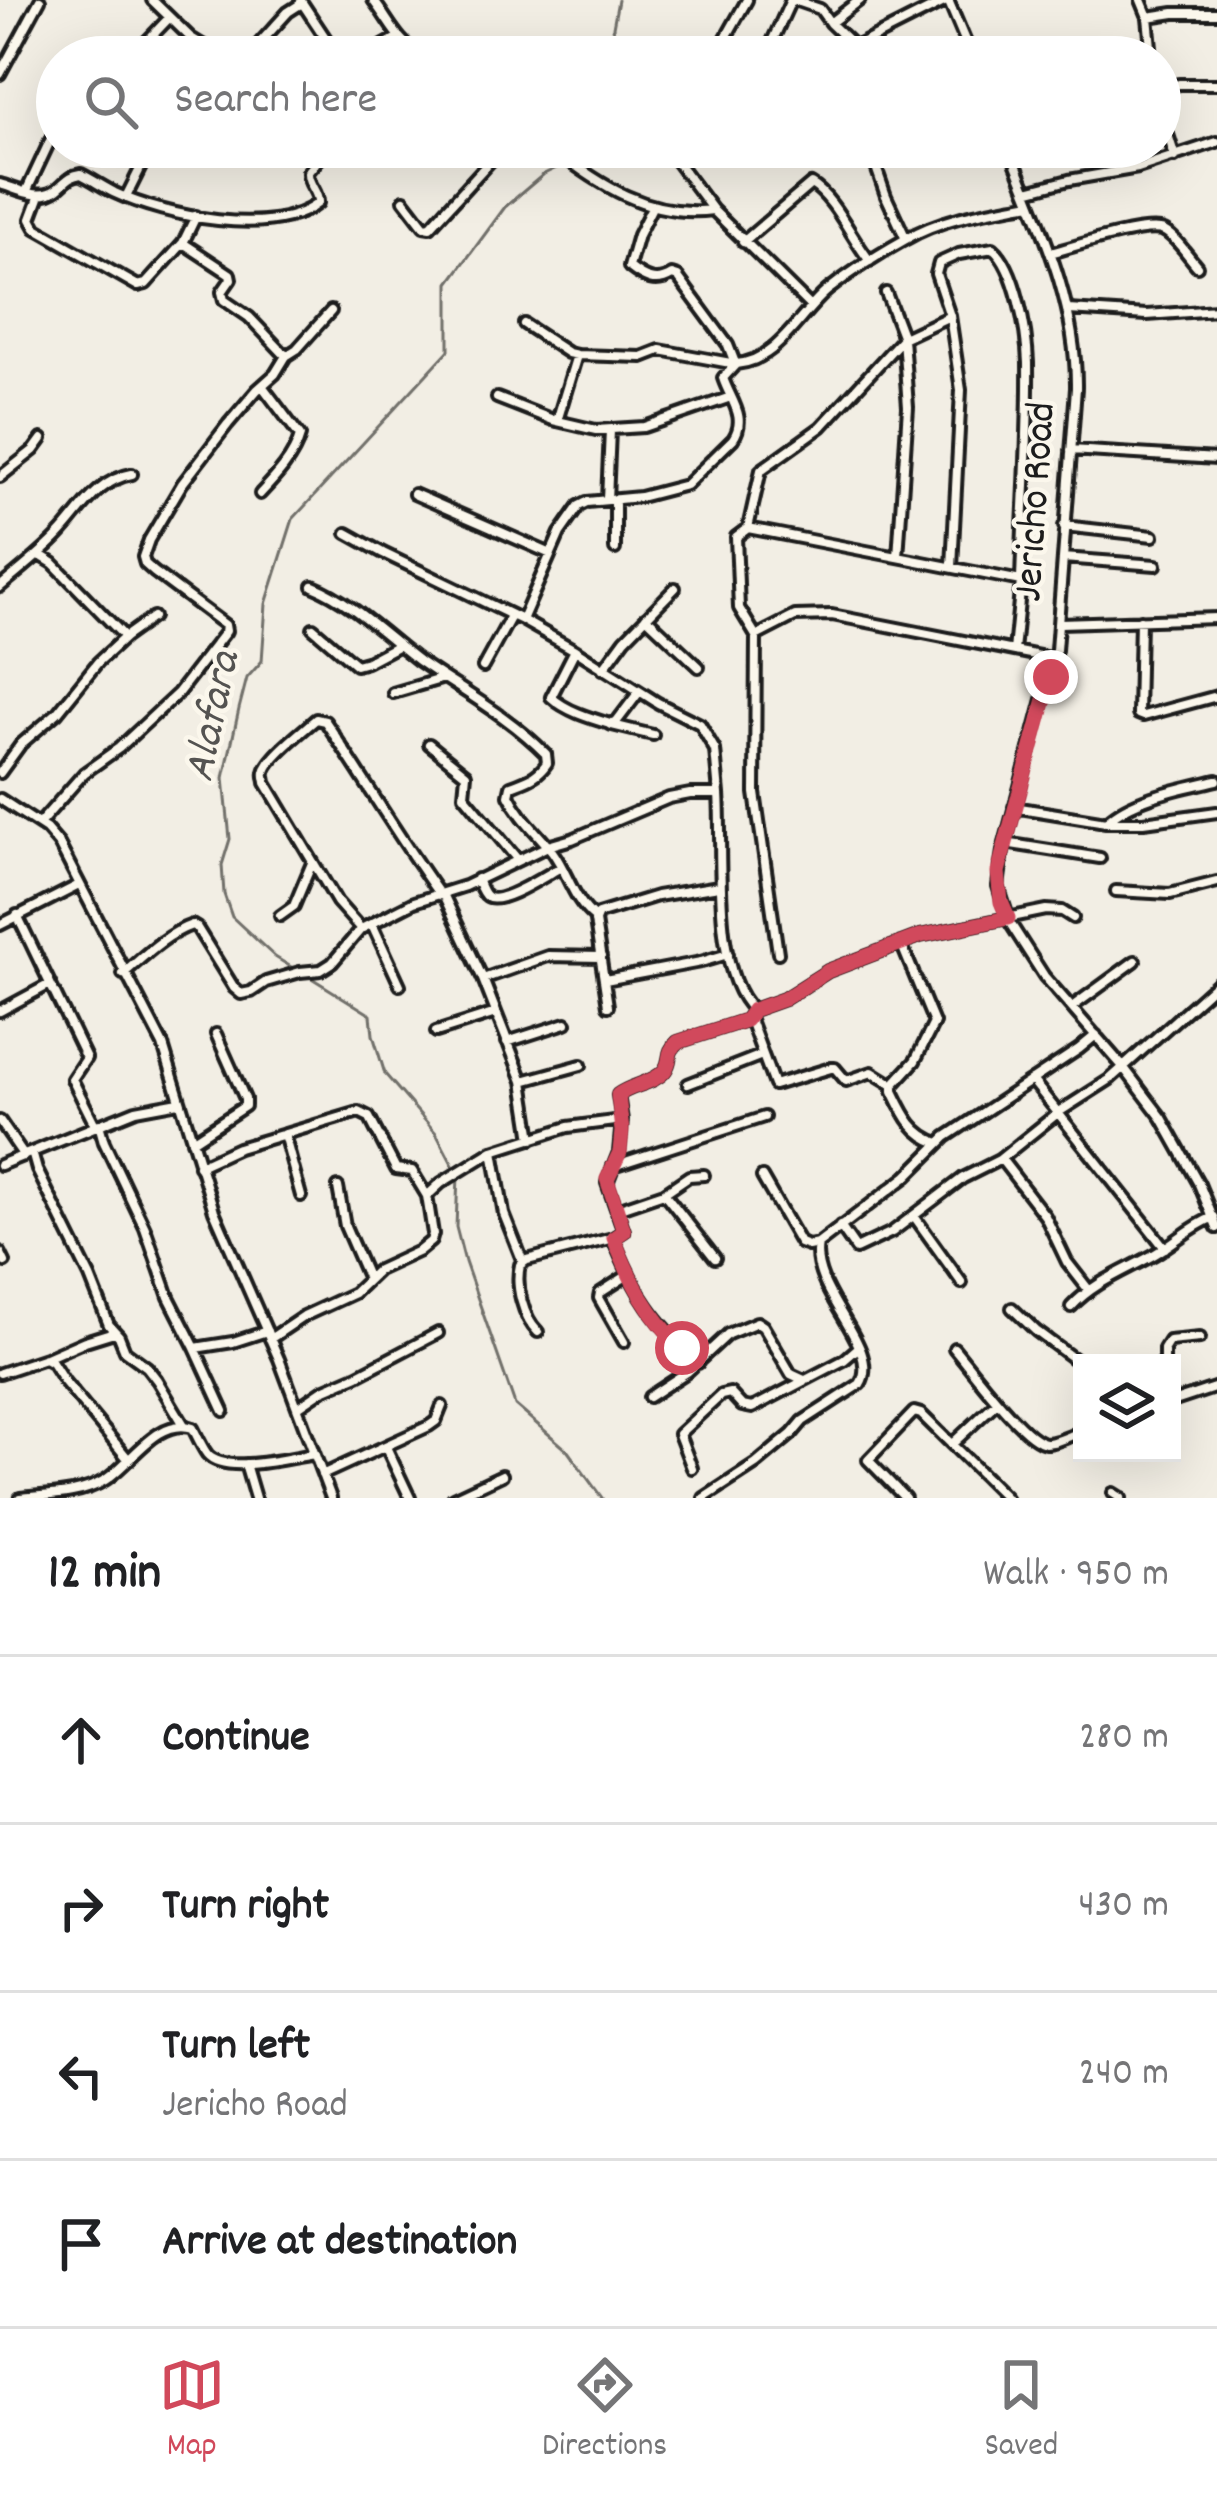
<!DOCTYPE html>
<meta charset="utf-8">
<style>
body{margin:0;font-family:Dekko,sans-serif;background:#f6f6f6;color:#202124}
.controls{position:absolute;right:36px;bottom:36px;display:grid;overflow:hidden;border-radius:0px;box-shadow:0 12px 48px #0002}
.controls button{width:108px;height:108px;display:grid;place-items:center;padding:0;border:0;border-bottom:3px solid #e0e0e0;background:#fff;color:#202124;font:60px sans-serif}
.stop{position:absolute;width:36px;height:36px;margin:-27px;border:9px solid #d1495b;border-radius:50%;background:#fff}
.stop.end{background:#d1495b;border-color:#fff;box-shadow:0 3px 12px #0008}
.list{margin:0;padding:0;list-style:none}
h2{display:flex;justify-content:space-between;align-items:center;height:156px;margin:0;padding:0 48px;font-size:51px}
h2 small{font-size:39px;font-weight:400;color:#757577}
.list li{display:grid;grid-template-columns:78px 1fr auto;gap:36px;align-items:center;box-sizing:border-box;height:168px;padding:0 48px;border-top:3px solid #e0e0e0}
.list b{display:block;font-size:45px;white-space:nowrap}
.list p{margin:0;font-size:39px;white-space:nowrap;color:#757577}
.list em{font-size:39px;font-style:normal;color:#757577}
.icon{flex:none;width:66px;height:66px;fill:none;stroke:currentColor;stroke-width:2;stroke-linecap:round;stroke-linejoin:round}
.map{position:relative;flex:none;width:1217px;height:1498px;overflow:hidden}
.search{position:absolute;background:#fff;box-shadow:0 12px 48px #0002;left:36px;right:36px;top:36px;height:132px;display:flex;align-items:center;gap:30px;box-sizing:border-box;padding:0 42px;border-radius:66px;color:#757577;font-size:45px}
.sheet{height:828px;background:#fff}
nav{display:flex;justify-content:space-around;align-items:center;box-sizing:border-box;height:168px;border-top:3px solid #e0e0e0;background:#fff;font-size:33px;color:#757577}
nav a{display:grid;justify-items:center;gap:6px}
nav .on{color:#d1495b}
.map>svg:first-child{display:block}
</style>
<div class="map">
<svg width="1217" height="1498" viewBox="0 0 1217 1498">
<rect width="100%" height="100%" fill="#f2eee4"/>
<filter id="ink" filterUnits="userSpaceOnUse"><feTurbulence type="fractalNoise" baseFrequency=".00833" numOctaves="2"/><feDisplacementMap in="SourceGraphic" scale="24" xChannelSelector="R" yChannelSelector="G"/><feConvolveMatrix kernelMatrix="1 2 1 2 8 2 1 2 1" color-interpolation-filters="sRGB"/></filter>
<g filter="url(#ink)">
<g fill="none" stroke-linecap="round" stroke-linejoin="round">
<path stroke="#716f6b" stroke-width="3" d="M617 57 613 27 618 0
M574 160 582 158 591 147
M296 970 275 957 232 917 224 894 222 865 230 839 224 778 239 709 247 678 262 661 266 604 293 519 449 350V283L505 207 544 174 565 164
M305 974 371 1015 373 1035 385 1074 436 1133 458 1175 456 1227 465 1262 515 1405 567 1450 602 1498"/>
<defs>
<path id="minor" d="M152 0 191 38 222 57
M373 0C392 25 395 39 422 57
M794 0 820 9 830 23 855 47 948 0 972 57
M1141 0 1148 17 1152 57
M301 1 338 57
M1148 17 1174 13H1217
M830 23 860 0
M142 57 146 42 169 18
M247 57 288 12 302 3
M372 57 381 47 397 38
M715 57 747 0
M765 57 791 0
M948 57 968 48
M0 74 40 0
M1160 90 1179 84H1217
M1160 109 1175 157
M551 147C599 185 649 218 713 210
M666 147 713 210 811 307
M713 147 720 154
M869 147 886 196 906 239
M1009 147C1040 225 1077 303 1076 388L1056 650 1003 851 998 886 1010 923 1044 976 1124 1068 1162 1118 1199 1184 1217 1228
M0 184C18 189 40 202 57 189 67 181 68 176 81 174 93 180 103 187 115 193 164 216 273 239 318 203 319 192 307 184 308 172L329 147
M1027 191 1069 180 1138 168 1217 142
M26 192 57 126
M40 195 31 219 36 228 138 286 146 284 183 243
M126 197 151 147
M404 200 424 226 430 227 503 147
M652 207 638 235 629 267C644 279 656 285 672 275L678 277 728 345 735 363
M196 216 183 243 230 274 231 279 222 292 224 300 249 317 286 356
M743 242 811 184C834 197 852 239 870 261
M1051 253C1072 247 1146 223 1164 231 1176 237 1188 256 1197 266
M886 293 903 338 908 407 898 557
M1069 310 1147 315 1217 310
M524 324 568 353 577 355 642 357 660 350 736 364C778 361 799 314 828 290 852 271 879 254 906 239 943 217 990 211 1031 203
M497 398 553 420 596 430 644 427 731 397
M557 421 577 355
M1071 450 1217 459
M0 477 34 450 42 439
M260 494C276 477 294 458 300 436L263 387
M414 494 551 554
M607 500 610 430
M1064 526 1153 536
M748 528 761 470 821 427 903 338 950 316
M347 533 383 553 522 620 575 650 658 703 700 724 715 750 719 794
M615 549V500
M40 555 53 563 125 637
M1063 558 1156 565
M952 567 961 390 950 316 936 274 939 263 959 254 993 248C1016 267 1027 333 1028 363 1029 435 1023 509 1021 581
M313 586C351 601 386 636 419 661 462 691 509 716 546 754L547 763C537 778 526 780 511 786L509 795C520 818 537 832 552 851 568 873 573 900 595 918
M0 587C20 570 41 554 59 535 81 512 97 480 132 474
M646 617 699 667
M522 620 560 533 579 506 587 502 640 497 686 485 733 439C748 417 730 400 723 378L735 365
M1140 620 1138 714 1143 716 1217 696
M1060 623 1217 618
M313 628 356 665 367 662 399 645
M756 636 739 608 736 537 748 528 1021 581 1014 651
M575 650 551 697C566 711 590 718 610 724L617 721 639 692
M483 667 511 616
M603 669 625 639 675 588
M393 693 444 678
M612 725 653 735
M429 744 466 774 464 795 518 860
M0 773 21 744 57 713 98 662 125 637 153 617
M0 799 46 829 59 844 163 1045 214 1211 279 1359 331 1498
M1014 807 1106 822H1144L1217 812
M1107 821C1133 797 1184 788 1217 780
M39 824 84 773 119 748 178 693 226 631 225 625 154 572 145 564 143 557 149 540 182 484 228 424 257 390 275 374 286 356 297 349 331 311
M1005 843 1100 858
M477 879C479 884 482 894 487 897 500 906 546 875 561 867
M1116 891 1170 894 1217 882
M443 894 483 979 548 956 601 957
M17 915 86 1058 72 1079 95 1125
M280 916 294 906 312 863
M372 924 400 985
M0 925 79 885
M361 929 337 902 266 783C266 780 264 776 265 772 268 757 304 730 316 719L325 721C364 779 399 838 440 895
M778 953 755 793 756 636 795 616 832 615 1055 659
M123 974C144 956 166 934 192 925L197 928 234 988 241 994 251 992 266 982 300 972 321 970 332 963 361 929 414 902 465 886 548 846 572 839 669 798 690 794H719C723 849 711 971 753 1010L784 999 828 971 920 936 1046 910 1062 911 1073 918
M483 979 523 1081
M605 980 701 962 728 954
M608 1006 595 921 598 914 657 896 719 886
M1072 1007 1135 961
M0 1011 50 984
M749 1017 774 1085 831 1068H835L846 1081 872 1072 893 1085V1091C904 1114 913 1135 939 1143
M436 1032 496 1013
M507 1042 566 1023
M1032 1080 1165 1248
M688 1084 762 1055
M893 1085 915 1061 934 1023 901 943
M0 1121 24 1156
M99 1124 104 1142 145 1228 169 1297 195 1348 233 1342 267 1331
M284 1134 301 1196
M532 1139 523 1081 581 1065
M192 1141 245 1106V1099L216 1034
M493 1151 504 1214 523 1262
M32 1152 37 1170 90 1277 109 1325 119 1336 125 1351 147 1367 157 1380 184 1425
M1001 1159 1045 1216 1067 1262 1088 1289
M0 1165 136 1110 179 1102
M199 1166 238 1148 359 1112 369 1117 396 1169 412 1171 427 1196 433 1234 431 1241 419 1251 378 1270 354 1293 304 1316 270 1339
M613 1166 764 1117
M762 1177 800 1243 808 1246 818 1244 906 1177 946 1137 1079 1049 1096 1035
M338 1187 345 1226 368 1279
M664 1193 689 1176 704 1175
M427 1196 441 1183 493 1151 568 1127 622 1120
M617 1209 664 1193 715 1258
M914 1216 962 1283
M840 1226 856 1249 892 1232 963 1178 999 1160 1059 1112 1109 1080 1217 983
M613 1238C637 1298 653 1318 698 1363
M0 1252 5 1262
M1071 1307C1094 1282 1125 1271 1155 1254 1176 1242 1191 1226 1214 1217
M1012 1308 1036 1331 1082 1365
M538 1332C523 1317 515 1286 520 1265L527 1260 613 1238 624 1231 607 1183 619 1152 622 1120 618 1095C630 1085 656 1083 665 1070 673 1058 665 1054 678 1042L746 1020 753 1010
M624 1342 599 1298 600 1293 628 1275
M195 1348 224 1411
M954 1348C970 1367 1025 1442 1046 1443 1057 1443 1072 1435 1082 1431
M46 1358 85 1341 114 1332
M1164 1363V1349L1169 1341 1200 1338
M0 1373 45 1358 52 1362 64 1381 129 1460
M649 1397 687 1372 728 1334 757 1322 763 1326 791 1374 804 1380
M1172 1402 1217 1387
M298 1407 323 1390 358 1375 438 1333
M952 1444 997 1402
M386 1447 410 1498
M245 1464 255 1498
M692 1468 679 1434 721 1395 730 1393 742 1406 752 1408 844 1360 859 1347
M322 1475 429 1426 436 1421 442 1406
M1113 1493 1121 1498
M20 1498C48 1495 81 1495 105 1480 131 1464 158 1416 193 1428 197 1436 202 1447 207 1454 224 1475 289 1458 314 1454
M453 1498 502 1475
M704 1498 756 1464 792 1434 803 1421 860 1384C883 1348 808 1291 818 1244
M905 1498 868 1460 914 1412 921 1414 1006 1498"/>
</defs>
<use href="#minor" stroke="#1c1c1c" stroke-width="16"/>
<use href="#minor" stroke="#fbf7ec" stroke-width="8"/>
</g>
</g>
<g fill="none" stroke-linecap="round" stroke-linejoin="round" filter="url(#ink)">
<path stroke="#d1495b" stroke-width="15" d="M682 1348C649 1316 630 1281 614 1238L624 1231 607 1179 620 1152 622 1131 618 1095C630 1085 656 1083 665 1070 673 1058 665 1054 678 1042L746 1020 753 1010 784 999 828 971 920 936 1008 918 1001 902 998 872 1051 677"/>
</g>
<g text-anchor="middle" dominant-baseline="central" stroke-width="9" stroke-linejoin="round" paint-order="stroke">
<g font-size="42" fill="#1c1c1c" stroke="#fbf7ec">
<text transform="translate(1038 502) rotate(-86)">Jericho Road</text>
</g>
<g font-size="45" font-style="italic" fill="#545351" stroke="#fbf7ec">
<text transform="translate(215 717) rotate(-78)">Alafara</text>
</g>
</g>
</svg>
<div class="controls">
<button><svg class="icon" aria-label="layers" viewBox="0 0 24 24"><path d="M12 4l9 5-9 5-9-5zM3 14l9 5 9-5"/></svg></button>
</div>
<div class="stop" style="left:682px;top:1348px"></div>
<div class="stop end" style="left:1051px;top:677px"></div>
<div class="search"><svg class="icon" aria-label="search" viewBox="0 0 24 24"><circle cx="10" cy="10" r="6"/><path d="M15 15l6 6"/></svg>Search here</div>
</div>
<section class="sheet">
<h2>12 min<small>Walk · 950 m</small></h2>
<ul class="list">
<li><svg class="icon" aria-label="ahead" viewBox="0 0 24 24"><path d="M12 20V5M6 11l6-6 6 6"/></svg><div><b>Continue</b></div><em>280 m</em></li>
<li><svg class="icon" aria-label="right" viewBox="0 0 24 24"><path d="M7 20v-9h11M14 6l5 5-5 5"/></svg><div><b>Turn right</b></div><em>430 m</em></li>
<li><svg class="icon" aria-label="left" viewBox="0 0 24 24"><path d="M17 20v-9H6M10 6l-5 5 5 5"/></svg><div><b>Turn left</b><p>Jericho Road</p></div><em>240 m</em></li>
<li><svg class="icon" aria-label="arrive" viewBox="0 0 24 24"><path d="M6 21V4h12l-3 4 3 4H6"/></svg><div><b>Arrive at destination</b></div></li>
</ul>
</section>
<nav>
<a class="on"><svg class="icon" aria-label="map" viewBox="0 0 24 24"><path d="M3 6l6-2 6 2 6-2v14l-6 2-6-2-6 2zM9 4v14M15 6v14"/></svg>Map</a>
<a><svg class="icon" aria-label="directions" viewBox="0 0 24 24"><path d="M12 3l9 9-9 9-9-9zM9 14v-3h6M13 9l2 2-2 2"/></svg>Directions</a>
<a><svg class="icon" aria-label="saved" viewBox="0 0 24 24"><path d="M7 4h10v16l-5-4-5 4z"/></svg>Saved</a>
</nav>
